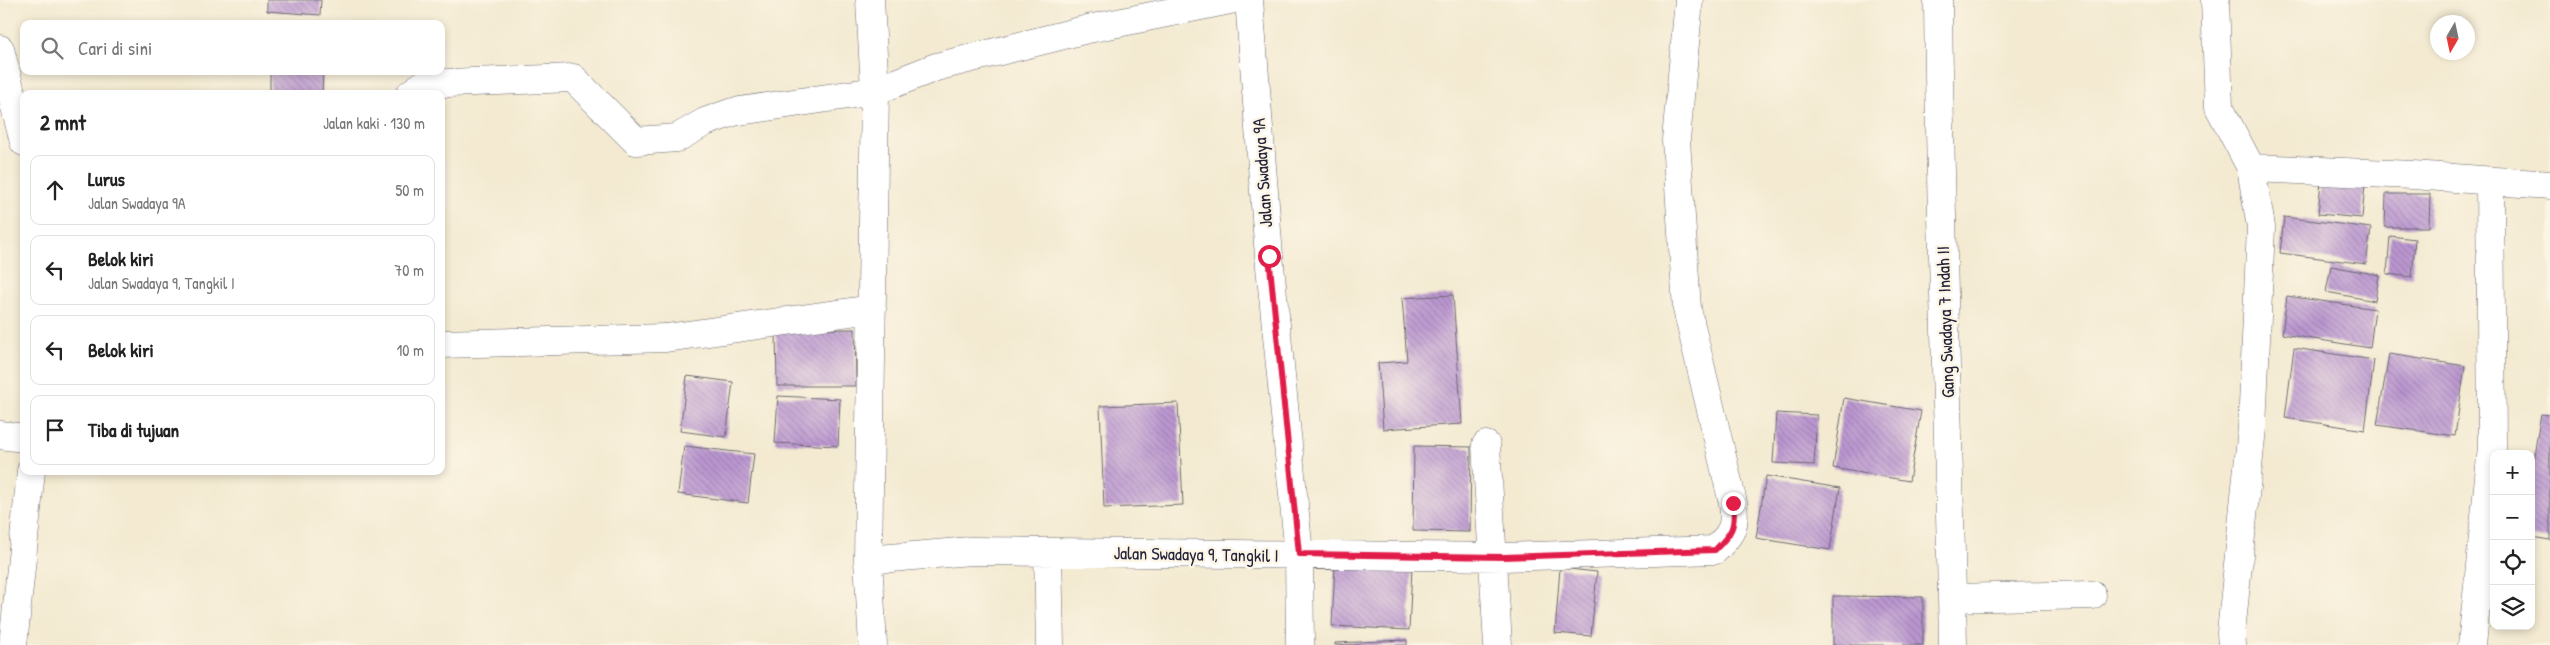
<!DOCTYPE html>
<html lang="id">
<meta charset="utf-8">
<style>
body{margin:0;font-family:"Patrick Hand",sans-serif;background:#f2f2f2;color:#222}
.controls{position:absolute;right:15px;bottom:15px;display:grid;overflow:hidden;border-radius:10px;box-shadow:0 2px 8px #0003}
.controls button{width:45px;height:45px;display:grid;place-items:center;padding:0;border:0;border-bottom:1px solid #e0e0e0;background:#fff;color:#222;font:25px sans-serif}
.compass{position:absolute;left:2430px;top:15px;width:45px;height:45px;border-radius:50%;background:#fff;box-shadow:0 2px 8px #0003;rotate:189deg}
.stop{position:absolute;width:15px;height:15px;margin:-11px;border:4px solid #e11d48;border-radius:50%;background:#fff}
.stop.end{background:#e11d48;border-color:#fff;box-shadow:0 1px 5px #0008}
.list{margin:0;padding:0;list-style:none}
h2{display:flex;justify-content:space-between;align-items:center;height:65px;margin:0;padding:0 20px;font-size:21px}
h2 small{font-size:16px;font-weight:400;color:#767676}
.list li{display:grid;grid-template-columns:32px 1fr auto;gap:15px;align-items:center;box-sizing:border-box;height:70px;margin:0 10px 10px;padding:0 10px;border:1px solid #e0e0e0;border-radius:10px}
.list b{display:block;font-size:19px;white-space:nowrap}
.list p{margin:0;font-size:16px;white-space:nowrap;color:#767676}
.list em{font-size:16px;font-style:normal;color:#767676}
.icon{flex:none;width:28px;height:28px;fill:none;stroke:currentColor;stroke-width:2;stroke-linecap:round;stroke-linejoin:round}
.map{position:relative;flex:none;width:2550px;height:645px;overflow:hidden}
.search{position:absolute;background:#fff;box-shadow:0 2px 8px #0003;left:20px;top:20px;width:425px;height:55px;display:flex;align-items:center;gap:12px;box-sizing:border-box;padding:0 18px;border-radius:10px;color:#767676;font-size:19px}
.panel{position:absolute;background:#fff;box-shadow:0 2px 8px #0003;left:20px;top:90px;width:425px;height:385px;border-radius:10px}
.map>svg:first-child{display:block}
</style>
<div class="map">
<svg width="2550" height="645" viewBox="0 0 2550 645">
<defs>
<pattern id="building-back-hatch" width="6" height="6" patternUnits="userSpaceOnUse" patternTransform="scale(1.25)"><rect width="6" height="6" fill="#bb97d1"/><path d="M-1 5l2 2M0 0l6 6M5-1l2 2" fill="none" stroke="#987bab"/></pattern>
</defs>
<rect width="100%" height="100%" fill="#fcf5e5"/>
<filter id="ink" filterUnits="userSpaceOnUse"><feTurbulence type="fractalNoise" baseFrequency=".02" numOctaves="2"/><feDisplacementMap in="SourceGraphic" scale="10" xChannelSelector="R" yChannelSelector="G"/><feConvolveMatrix kernelMatrix="1 2 1 2 8 2 1 2 1" color-interpolation-filters="sRGB"/></filter>
<filter id="wash" filterUnits="userSpaceOnUse"><feTurbulence type="fractalNoise" baseFrequency=".0096" numOctaves="4" result="noise"/><feDisplacementMap in="SourceGraphic" scale="20" xChannelSelector="R" yChannelSelector="G"/><feGaussianBlur stdDeviation="1.12" result="paint"/><feColorMatrix in="noise" values="0 0 0 0 0 0 0 0 0 0 0 0 0 0 0 0 0 1.4 0 .05"/><feComposite in="paint" operator="in"/></filter>
<g filter="url(#wash)">
<rect width="100%" height="100%" fill="#f3ead1"/>
<g id="blocks">
<path fill="url(#building-back-hatch)" d="M267 0H321L320 15 267 11Z
M270 71H323L322 94H270Z
M2321 181 2365 184 2362 218 2318 214Z
M2386 194H2430L2429 227H2385Z
M2284 217 2371 228 2366 264 2280 253Z
M2390 236 2415 239 2412 277 2387 274Z
M2331 266 2379 275 2375 301 2326 292Z
M1453 295 1462 424 1383 429 1378 363 1407 361 1402 298Z
M2287 296 2375 309 2370 348 2282 334Z
M855 329 856 386H777L776 330Z
M2294 348 2374 360 2365 430 2285 418Z
M2389 354 2465 366 2455 436 2377 425Z
M687 376 733 382 726 437 680 431Z
M778 396 840 399 838 446 775 443Z
M1844 398 1921 411 1909 481 1833 468Z
M1178 403 1183 505 1104 508 1100 406Z
M1776 413 1817 415 1814 465 1773 463Z
M2541 414 2550 415V540L2531 537V473Z
M684 446 754 454 748 503 678 494Z
M1414 446 1471 447 1470 532 1413 531Z
M1766 476 1840 488 1830 550 1756 538Z
M1335 565 1412 568 1409 630 1332 626Z
M1560 568 1597 572 1591 636 1555 633Z
M1833 596 1923 597V645H1833Z
M1407 640V645H1335V643Z"/>
</g>
</g>
<g filter="url(#ink)">
<use href="#blocks" fill-opacity="0" stroke="#6b6870" stroke-width="1"/>
<g fill="none" stroke-linecap="round" stroke-linejoin="round">
<defs>
<path id="street" d="M870 0 875 91 868 560 873 645
M1249 0 1269 256 1299 554 1300 645
M1938 0C1940 215 1949 430 1953 645
M2215 0 2219 107 2251 168 2261 227 2252 428 2231 633 2232 645
M0 49 24 142
M410 94 424 84 573 78 636 141 677 138 705 122 733 112 875 91 936 67 1088 29 1230 0
M2251 168 2413 175 2550 185
M441 344 666 338 872 309
M0 435 24 438
M1486 445 1498 645
M1048 552 1050 645
M868 560 970 551 1504 557 1715 550C1732 533 1736 527 1733 503L1687 309 1676 140 1689 0
M1952 598 2092 595
M13 645 31 471
M2472 645 2492 447 2490 181"/>
</defs>
<use href="#street" stroke="#6b6870" stroke-width="29"/>
<use href="#street" stroke="#fff" stroke-width="28"/>
</g>
</g>
<g fill="none" stroke-linecap="round" stroke-linejoin="round" filter="url(#ink)">
<path stroke="#e11d48" stroke-width="6" d="M1269 256 1299 554 1504 557 1715 550C1732 533 1736 527 1733 503"/>
</g>
<g text-anchor="middle" dominant-baseline="central" stroke-width="5" stroke-linejoin="round" paint-order="stroke">
<g font-size="18" fill="#22223b" stroke="#fcf5e5">
<text transform="translate(1262 173) rotate(-94)">Jalan Swadaya 9A</text>
<text transform="translate(1945 322) rotate(-92)">Gang Swadaya 7 Indah II</text>
<text transform="translate(1196 554) rotate(1)">Jalan Swadaya 9, Tangkil I</text>
</g>
</g>
</svg>
<div class="controls">
<button>+</button>
<button>−</button>
<button><svg class="icon" aria-label="locate" viewBox="0 0 24 24"><circle cx="12" cy="12" r="6"/><path d="M12 2v4M12 18v4M2 12h4M18 12h4"/></svg></button>
<button><svg class="icon" aria-label="layers" viewBox="0 0 24 24"><path d="M12 4l9 5-9 5-9-5zM3 14l9 5 9-5"/></svg></button>
</div>
<svg class="compass" viewBox="-18 -18 36 36"><path d="M0-13l5 13h-10z" fill="#e53935"/><path d="M0 13l5-13h-10z" fill="#767676"/></svg>
<div class="stop" style="left:1269px;top:256px"></div>
<div class="stop end" style="left:1733px;top:503px"></div>
<div class="search"><svg class="icon" aria-label="search" viewBox="0 0 24 24"><circle cx="10" cy="10" r="6"/><path d="M15 15l6 6"/></svg>Cari di sini</div>
<section class="panel">
<h2>2 mnt<small>Jalan kaki · 130 m</small></h2>
<ul class="list">
<li><svg class="icon" aria-label="ahead" viewBox="0 0 24 24"><path d="M12 20V5M6 11l6-6 6 6"/></svg><div><b>Lurus</b><p>Jalan Swadaya 9A</p></div><em>50 m</em></li>
<li><svg class="icon" aria-label="left" viewBox="0 0 24 24"><path d="M17 20v-9H6M10 6l-5 5 5 5"/></svg><div><b>Belok kiri</b><p>Jalan Swadaya 9, Tangkil I</p></div><em>70 m</em></li>
<li><svg class="icon" aria-label="left" viewBox="0 0 24 24"><path d="M17 20v-9H6M10 6l-5 5 5 5"/></svg><div><b>Belok kiri</b></div><em>10 m</em></li>
<li><svg class="icon" aria-label="arrive" viewBox="0 0 24 24"><path d="M6 21V4h12l-3 4 3 4H6"/></svg><div><b>Tiba di tujuan</b></div></li>
</ul>
</section>
</div>
